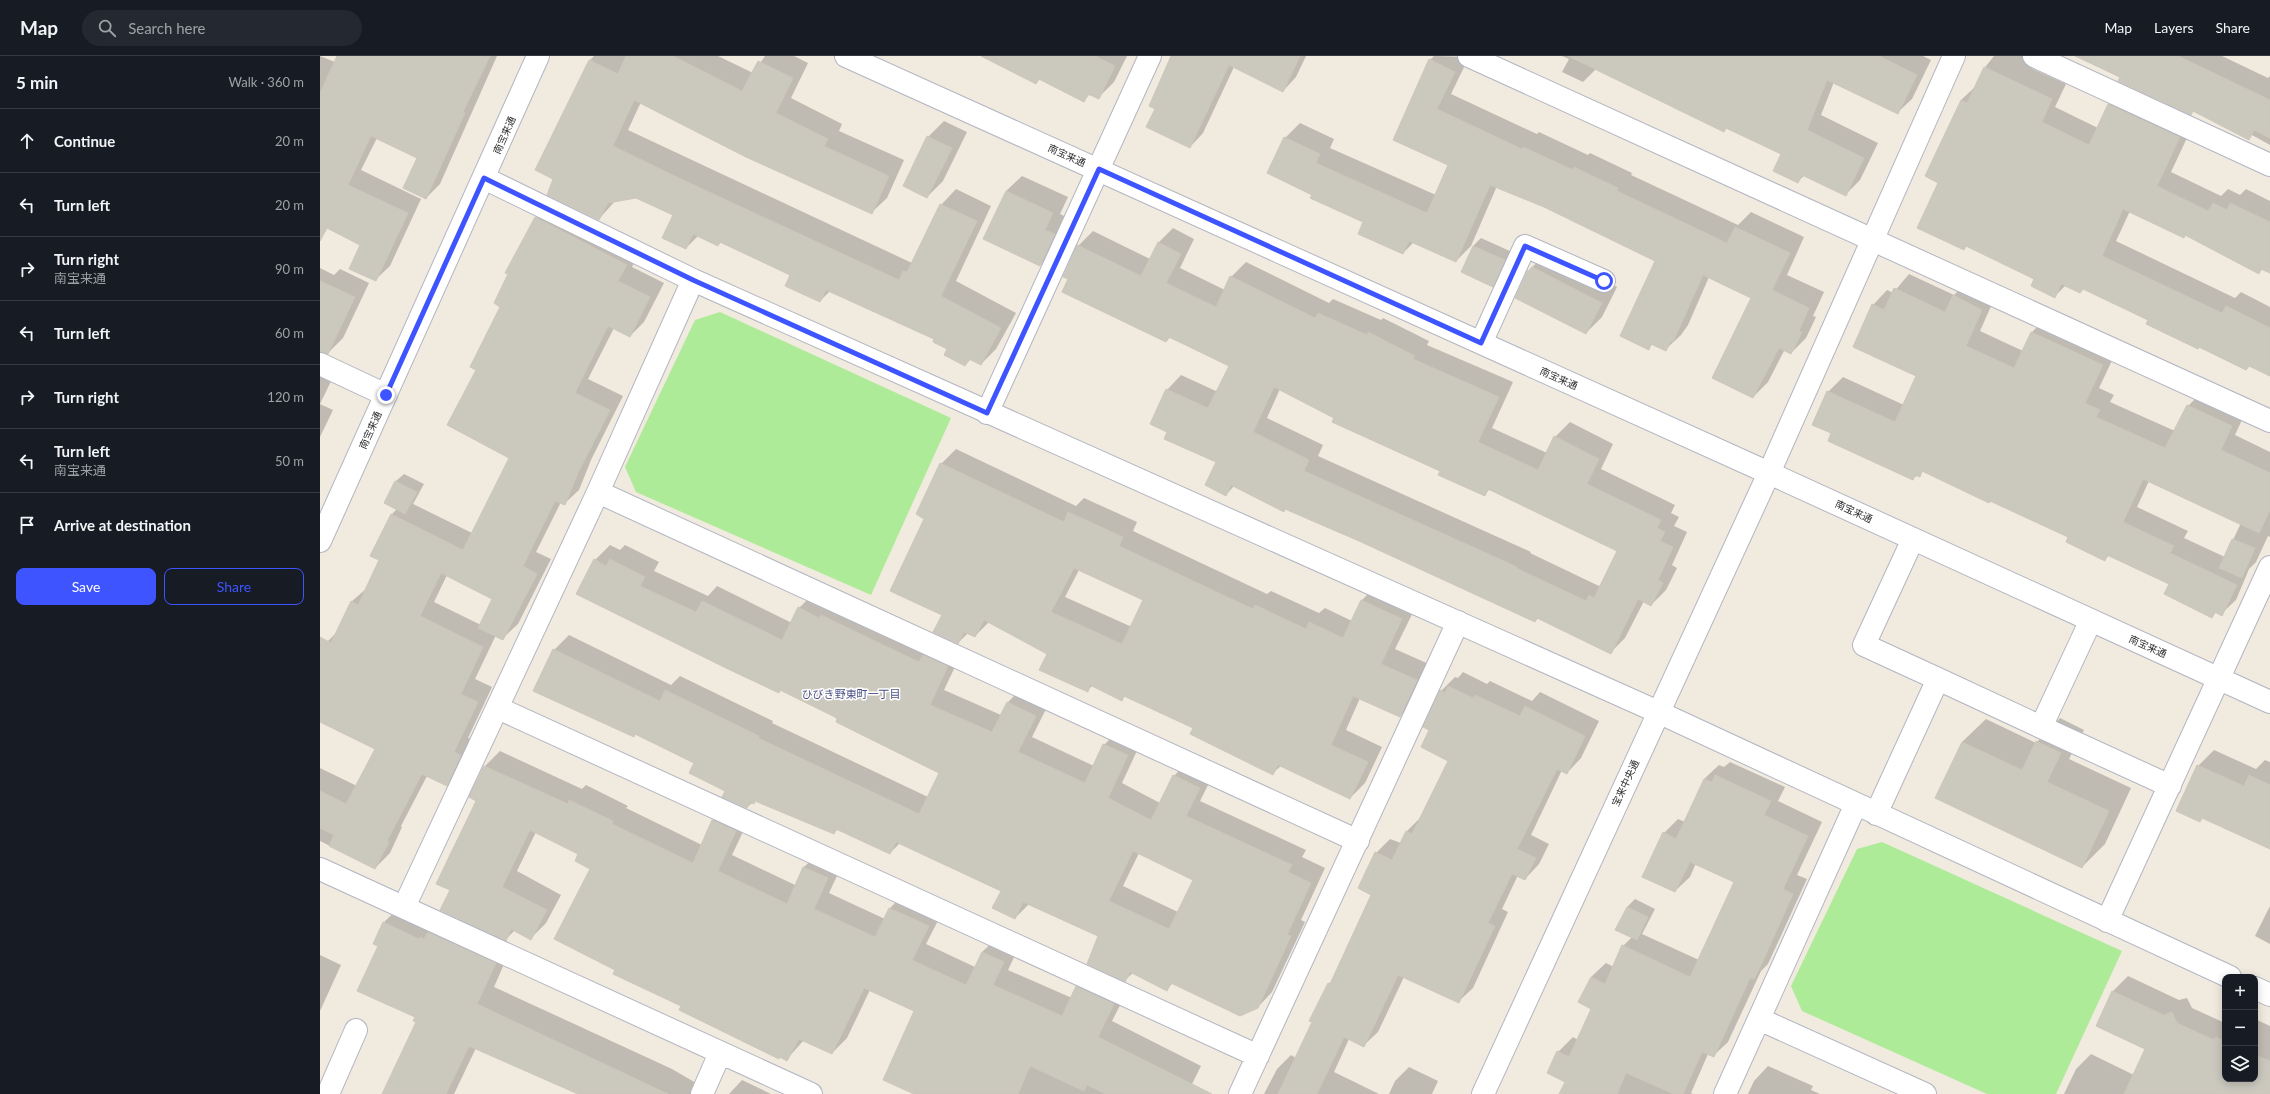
<!DOCTYPE html>
<meta charset="utf-8">
<style>
body{margin:0;font-family:Lato,"Noto Sans JP",sans-serif;background:#242831;color:#f1f3f6}
.controls{position:absolute;right:12px;bottom:12px;display:grid;overflow:hidden;border-radius:8px;box-shadow:0 2px 10px #0003}
.controls button{width:36px;height:36px;display:grid;place-items:center;padding:0;border:0;border-bottom:1px solid #363941;background:#171b24;color:#f1f3f6;font:20px sans-serif}
.stop{position:absolute;width:12px;height:12px;margin:-9px;border:3px solid #3d54ff;border-radius:50%;background:#fff}
.stop.end{background:#3d54ff;border-color:#fff;box-shadow:0 1px 4px #0008}
.list{margin:0;padding:0;list-style:none}
h2{display:flex;justify-content:space-between;align-items:center;height:52px;margin:0;padding:0 16px;font-size:17px}
h2 small{font-size:13px;font-weight:400;color:#9ea1a6}
.list li{display:grid;grid-template-columns:26px 1fr auto;gap:12px;align-items:center;box-sizing:border-box;height:64px;padding:0 16px;border-top:1px solid #363941}
.list b{display:block;font-size:15px;white-space:nowrap}
.list p{margin:0;font-size:13px;white-space:nowrap;color:#9ea1a6}
.list em{font-size:13px;font-style:normal;color:#9ea1a6}
.actions{display:flex;gap:8px;padding:12px 16px}
.actions a{flex:1;padding:9px 0;border:1px solid #3d54ff;border-radius:8px;text-align:center;font-size:14px;color:#3d54ff}
.actions .main{background:#3d54ff;color:#fff}
.icon{flex:none;width:22px;height:22px;fill:none;stroke:currentColor;stroke-width:2;stroke-linecap:round;stroke-linejoin:round}
.map{position:relative;flex:none;width:1950px;height:1038px;overflow:hidden}
header{display:flex;align-items:center;gap:24px;box-sizing:border-box;height:56px;padding:0 20px;background:#171b24;border-bottom:1px solid #363941}
header strong{font-size:19px}
nav{display:flex;gap:22px;margin-inline-start:auto;font-size:14px}
.search{width:280px;height:36px;background:#242831;display:flex;align-items:center;gap:10px;box-sizing:border-box;padding:0 14px;border-radius:22px;color:#9ea1a6;font-size:15px}
main{display:flex}
aside{flex:1;background:#171b24}
.map>svg:first-child{display:block}
</style>
<header>
<strong>Map</strong>
<div class="search"><svg class="icon" aria-label="search" viewBox="0 0 24 24"><circle cx="10" cy="10" r="6"/><path d="M15 15l6 6"/></svg>Search here</div>
<nav><a>Map</a><a>Layers</a><a>Share</a></nav>
</header>
<main>
<aside>
<h2>5 min<small>Walk · 360 m</small></h2>
<ul class="list">
<li><svg class="icon" aria-label="ahead" viewBox="0 0 24 24"><path d="M12 20V5M6 11l6-6 6 6"/></svg><div><b>Continue</b></div><em>20 m</em></li>
<li><svg class="icon" aria-label="left" viewBox="0 0 24 24"><path d="M17 20v-9H6M10 6l-5 5 5 5"/></svg><div><b>Turn left</b></div><em>20 m</em></li>
<li><svg class="icon" aria-label="right" viewBox="0 0 24 24"><path d="M7 20v-9h11M14 6l5 5-5 5"/></svg><div><b>Turn right</b><p>南宝来通</p></div><em>90 m</em></li>
<li><svg class="icon" aria-label="left" viewBox="0 0 24 24"><path d="M17 20v-9H6M10 6l-5 5 5 5"/></svg><div><b>Turn left</b></div><em>60 m</em></li>
<li><svg class="icon" aria-label="right" viewBox="0 0 24 24"><path d="M7 20v-9h11M14 6l5 5-5 5"/></svg><div><b>Turn right</b></div><em>120 m</em></li>
<li><svg class="icon" aria-label="left" viewBox="0 0 24 24"><path d="M17 20v-9H6M10 6l-5 5 5 5"/></svg><div><b>Turn left</b><p>南宝来通</p></div><em>50 m</em></li>
<li><svg class="icon" aria-label="arrive" viewBox="0 0 24 24"><path d="M6 21V4h12l-3 4 3 4H6"/></svg><div><b>Arrive at destination</b></div></li>
</ul>
<div class="actions"><a class="main">Save</a><a>Share</a></div>
</aside>
<div class="map">
<svg width="1950" height="1038" viewBox="0 0 1950 1038">
<rect width="100%" height="100%" fill="#f0eadf"/>
<path fill="#aeeb98" d="M400 256 631 362 551 539 316 436 305 411 375 264Z
M1562 786 1802 895 1736 1038H1667L1482 955 1471 930 1537 793Z"/>
<path fill="#0003" fill-rule="evenodd" d="M0 0 15 6 18 0H177L120 128 106 142 98 101 57 82 41 114 101 143 70 210 55 224 42 188 0 167Z
M274 0H398L433 17 445 0H474L488 7 471 42 522 68 519 75 584 104 567 142 551 157 321 46 308 74 592 207 621 149 636 133 671 150 636 225 696 257 676 293 661 308 651 303 645 309 615 283 510 235 500 245 471 219 401 186 398 189 378 180 366 192 354 159 316 141 296 144 279 163 235 122 216 114 270 4Z
M662 0H807L794 26 778 42 770 38 763 45 720 23 716 27Z
M853 0H986L976 21 963 35 914 11 883 77 870 91 836 52Z
M1114 0 1149 1 1131 38 1217 78 1219 76 1268 99 1270 97 1312 117 1311 119 1418 169 1431 156 1484 181 1467 219 1504 236 1493 260 1496 261 1486 282 1471 297 1465 293 1448 326 1433 341 1432 241 1389 221 1368 269 1361 279 1345 294 1333 288 1328 292 1336 204 1224 150 1177 130 1151 190 1136 205 1094 186 1083 197 1045 166 993 139 965 82 980 67 1014 83 1010 92 1116 139 1129 108 1074 83 1110 4Z
M1242 0H1603L1611 4 1592 43 1577 57 1514 26 1501 59 1558 87 1540 124 1526 138 1485 119 1477 126 1462 97 1407 72 1404 75 1276 13 1263 26 1242 16 1249 3Z
M1674 0H1718L1711 12 1746 28 1735 51 1778 72 1789 48 1803 34 1874 67 1851 116 1901 140 1908 133 1920 139 1926 133 1950 145V216L1943 213 1939 216 1866 179 1864 181 1810 155 1796 185 1915 242 1921 236 1950 251V319L1930 309 1926 313 1764 232 1760 236 1746 229 1734 241 1715 223 1647 189 1643 193 1620 126 1641 44 1656 30 1666 10Z
M1757 0H1902L1948 22 1950 20V89L1932 79 1929 82 1874 54 1871 57Z
M624 65 647 76 623 125 607 141 608 81Z
M702 120 748 141 740 158 750 163 736 193 720 209 686 135Z
M230 147 321 194 312 211 344 227 324 266 310 280 294 272 268 323 303 340 271 404 259 434 244 448 241 446 216 496 231 503 198 568 183 582 176 579 155 623 172 631 148 682 155 685 141 715 126 729 107 720 81 770 82 771 70 797 55 812 0 785V712L37 730 57 692 0 665V602L8 585 17 576 31 546 47 532 60 504 72 458 77 453 65 447 76 425 84 418 104 428 93 448 152 477 190 401 157 313 182 250 190 218 187 216 216 162ZM127 519 174 543 161 569 114 546Z
M853 172 874 183 860 212 905 234 911 221 926 206 1009 247 1013 243 1061 264 1063 262 1109 285 1107 289 1193 326 1172 372 1227 397 1235 381 1250 366 1293 388 1281 413 1355 449 1351 457 1359 461 1354 470 1367 476 1352 509 1357 512 1346 534 1331 549 1324 545 1305 582 1291 596 1219 561 1215 565 1039 484 966 452 963 455 914 430 906 439 897 406 849 375 847 334 861 319 898 336 911 309 851 281 846 285 749 223 758 190 773 175 830 203 838 187ZM960 333 1122 414 1164 439 1170 433 1298 494 1282 527 1279 530 1210 497 1211 496 998 400 1003 389 947 362Z
M1161 182 1192 196 1180 222 1173 229 1153 190Z
M1228 196 1297 231 1282 261 1266 277 1208 215Z
M0 212 14 219 20 213 49 227 23 282 8 297 4 296V300L16 315 0 348 13 354 0 381Z
M1589 218 1634 239 1648 225 1676 239 1660 275 1703 295 1712 276 1727 261 1797 294 1779 332 1794 339 1790 346 1855 375 1868 350 1883 335 1926 355 1915 379 1950 396V481L1948 480 1936 506 1929 513 1916 544 1901 558 1896 556 1892 561 1851 528 1789 499 1785 504 1749 480 1671 445 1669 446 1604 415 1592 423 1512 377 1508 336 1523 321 1584 349 1598 320 1553 249 1567 234 1573 237ZM1829 425 1921 467 1905 501 1864 482 1868 475 1817 451Z
M636 393 756 450 764 442 817 466 813 475 947 538 951 535 999 557 1005 552 1032 565 1042 544 1057 529 1097 548 1075 593 1111 609 1095 645 1080 660 1040 642 1026 674 1062 691 1045 727 1030 742 962 709 953 717 874 672 805 640 801 643 773 629 767 635 728 597 669 566 655 580 648 577 638 587 623 559 606 462 621 408ZM759 514 825 544 812 571 745 541Z
M290 489 300 494 305 489 339 506 334 515 388 540 397 530 472 567 479 552 494 537 642 596 624 634 681 659 688 646 702 632 730 645 712 681 774 710 784 689 799 674 822 684 802 727 840 747 854 720 868 705 894 717 880 745 986 794 982 801 1005 812 981 864 985 866 952 936 937 952 853 927 847 933 813 917 805 924 779 880 709 848 695 862 683 835 580 787 570 797 518 773 514 777 436 744 427 751 375 707 316 677 314 680 234 594 249 579 351 629 360 620 453 665 452 667 608 741 620 717 515 660 461 634 459 636 275 504ZM819 797 875 824 858 856 803 830Z
M1143 616 1167 628 1170 625 1212 645 1220 636 1279 665 1261 702 1247 717 1242 714 1211 779 1229 788 1219 808 1205 823 1198 819 1182 853 1188 856 1153 932 1138 946 1084 921 1058 976 1043 990 1029 983 1014 1016 1059 1038H944L957 1013 971 999 976 1002 994 966 1009 928 1013 924 1052 838 1056 797 1070 783 1081 787 1087 775 1101 761 1129 704 1111 674 1121 635 1135 621 1138 622Z
M1740 662 1764 674 1749 703 1811 732 1785 788 1762 811 1616 742 1642 686 1666 663 1716 687Z
M1894 694 1936 713 1945 704 1950 706V792L1878 710Z
M180 695 262 733 266 729 308 750 306 752 382 789 393 764 408 749 431 759 412 799 475 829 484 811 500 796 523 807 509 837 565 863 570 852 585 837 623 855 606 888 655 911 662 896 678 881 699 891 688 914 752 942 757 931 772 916 809 932 792 965 881 1010 867 1038H596L595 955 550 934 527 982 512 997 484 984 467 1003 296 914 272 812 260 798 216 776 197 815 241 839 226 867 211 882 195 874 186 883 131 834 157 744 150 741 165 710Z
M1410 706 1465 731 1458 745 1502 766 1477 819 1487 823 1448 908 1441 915 1408 986 1393 1000 1388 998 1371 1037 1373 1038H1240L1246 1025 1228 1016 1238 996 1253 981 1258 984 1272 952 1271 921 1286 907 1294 911 1303 890 1312 881 1297 873 1307 851 1315 843 1335 853 1322 878 1379 904 1415 826 1376 807 1370 821 1355 835 1344 777 1358 763 1365 766 1384 723 1399 709 1404 711Z
M82 849 192 890 174 931 352 1013 395 1038H260L156 992 134 1038H63L97 966 59 890 54 887 64 866Z
M1950 850V888L1935 880Z
M0 899 21 909 0 955Z
M1808 920 1859 944 1867 942 1872 952 1905 967V1023H1935V963L1950 970V1038H1744L1756 1013 1771 998 1814 1019 1827 993 1777 970 1793 935Z
M1448 1010 1493 1030 1491 1034 1500 1038H1428L1434 1025Z
M1089 1011 1118 1025 1112 1038H1069L1075 1025Z
M422 1024 451 1038H409Z"/>
<path fill="#cbc8be" stroke="#ccc7b8" fill-rule="evenodd" d="M17 0H170L143 56 145 57 106 143 83 132 97 102 51 80 28 129 88 157 56 225 29 213 40 189 7 172 0 185V37Z
M306 0H353L422 35 438 5 473 22 456 57 508 83 504 90 569 120 552 158 426 101 314 44 293 90 363 124 579 224 583 215 587 216 620 148 657 165 621 240 681 272 661 309 649 303 645 310 624 299 627 293 613 286 614 283 506 234 500 246 465 230 470 219 400 186 398 190 373 178 366 193 342 182 353 159 316 142 288 147 279 164 227 139 233 123 215 114 269 4 298 18Z
M661 0H775L795 10 779 43 768 38 764 46 719 23 716 28Z
M851 0H980L963 36 909 9 870 92 826 71 835 53 829 50Z
M1248 0H1559L1597 19 1578 58 1507 24 1487 74 1544 102 1526 140 1482 119 1478 127 1453 115 1461 98 1406 72 1404 76Z
M1755 0H1858L1950 44V82L1934 74 1929 84 1873 55 1871 59 1798 25 1800 21Z
M1109 3 1135 16 1117 53 1202 93 1203 91 1253 114 1254 111 1298 132 1297 135 1407 187 1415 171 1470 197 1452 234 1489 252 1479 275 1482 276 1471 298 1459 292 1433 342 1392 322 1431 242 1383 219 1353 286 1351 285 1346 295 1331 288 1329 294 1300 280 1335 205 1224 151 1170 129 1136 206 1089 185 1083 198 1038 178 1043 166 990 142 992 139 947 117 964 81 1000 98 996 107 1107 157 1128 109 1073 84Z
M1664 11 1732 43 1722 66 1769 89 1788 48 1860 81 1837 130 1888 155 1893 147 1907 154 1910 147 1950 166V217L1941 213 1939 218 1865 179 1864 182 1803 153 1782 200 1902 257 1906 250 1950 272V320L1929 310 1926 314 1879 291 1878 293 1826 268 1828 264 1763 233 1760 237 1741 228 1735 242 1711 230 1714 223 1646 190 1644 194 1597 172 1618 127 1605 120 1641 44 1647 47Z
M607 80 632 92 607 142 583 130Z
M686 135 733 157 725 174 735 178 720 210 663 183Z
M215 161 307 209 298 225 330 241 310 281 288 270 255 337 290 354 257 419 245 449 235 445 203 510 217 518 183 584 158 572 172 543 121 517 100 560 163 591 141 638 158 646 134 696 141 699 127 730 102 718 67 785 69 786 55 813 9 790 14 779 0 772V735L26 748 55 693 0 666V581L11 587 31 545 38 549 59 504 50 500 71 458 143 494 189 402 127 369 156 314 150 311 180 251 174 247 188 218 185 217Z
M838 186 861 198 846 227 896 251 910 220 995 262 998 257 1047 279 1048 276 1095 300 1093 303 1179 341 1158 386 1218 414 1234 380 1279 403 1267 428 1341 464 1337 472 1345 476 1340 485 1353 491 1338 524 1343 527 1331 550 1318 543 1291 598 1217 562 1215 566 1039 485 965 453 964 456 911 429 906 440 885 429 896 406 844 383 847 376 830 368 846 333 888 352 909 310 849 281 846 286 742 236 748 223 743 221 757 189 821 220ZM954 331 1014 362 1012 366 1120 415 1118 419 1165 440 1168 433 1297 495 1274 542 1269 539 1266 545 1196 512 1197 511 984 415 989 404 933 376Z
M1153 190 1185 204 1173 231 1141 216Z
M1212 211 1282 247 1266 278 1195 242 1208 214 1209 215Z
M0 225 35 241 8 298 0 296Z
M1574 232 1625 256 1633 239 1662 254 1646 290 1694 312 1711 276 1783 309 1765 347 1780 354 1776 361 1845 392 1867 349 1912 370 1901 394 1950 417V454L1939 477 1823 423 1803 466 1854 490 1850 497 1917 529 1902 560 1895 556 1892 562 1844 538 1849 528 1787 499 1785 505 1746 486 1748 481 1670 445 1669 447 1602 415 1600 421 1595 419 1593 424 1508 385 1511 377 1492 369 1507 335 1575 366 1596 320 1533 291 1552 248 1564 254Z
M620 407 744 466 748 456 803 481 799 490 933 553 935 549 986 573 989 566 1023 582 1041 544 1082 563 1061 608 1097 624 1080 661 1033 640 1011 689 1048 706 1030 743 958 709 953 719 870 678 873 672 804 640 802 645 770 629 768 636 719 614 727 598 664 564 655 581 644 576 638 588 613 576 622 559 570 535 604 463 596 458ZM754 512 823 544 802 588 731 556Z
M75 425 97 436 85 458 64 447Z
M1912 483 1935 492 1922 522 1899 512Z
M274 503 286 510 290 503 325 521 320 530 376 556 382 545 462 584 478 551 499 562 501 559 599 606 603 599 628 610 610 649 672 676 687 646 716 660 698 696 765 727 783 688 808 699 788 742 831 764 853 719 880 732 866 760 972 809 968 816 991 827 967 879 971 880 938 952 920 960 851 927 847 935 810 916 805 926 767 908 778 880 703 846 695 863 672 852 681 835 576 786 570 798 516 773 514 778 435 745 434 748 430 746 427 752 402 741 405 735 369 717 374 707 315 678 314 681 213 635 233 593 340 645 345 634 439 680 438 682 599 758 619 717 516 666 517 663 515 661 460 634 459 637 406 612 256 538ZM813 795 873 824 849 873 789 845Z
M1128 630 1153 642 1155 639 1200 660 1205 650 1265 680 1247 718 1237 713 1197 793 1216 802 1205 824 1192 818 1168 867 1175 870 1139 947 1078 919 1044 991 1024 981 997 1038H958L992 966 989 965 1008 927 1010 928 1051 839 1038 832 1055 796 1072 804 1086 775 1092 778 1128 705 1101 691 1109 674 1103 671 1120 634 1125 637Z
M1716 685 1741 697 1727 726 1789 755 1762 812 1615 742 1642 686 1702 714Z
M1877 709 1924 730 1929 719 1950 729V793L1882 762 1880 766 1856 755Z
M164 710 248 748 249 744 293 765 292 768 373 807 392 764 416 775 398 815 467 848 483 811 508 822 494 853 555 881 569 852 609 870 592 904 646 929 662 896 684 906 673 929 742 960 756 930 794 948 778 981 892 1038H786L767 1029 764 1035 710 1010 698 1038H594L563 1024 594 955 544 932 512 998 479 983 467 1005 460 1001 459 1003 359 954 361 950 293 918 295 914 234 883 270 813 255 805 258 798 210 774 182 831 227 854 211 884 191 873 186 885 120 854 130 834 116 828 156 745 149 741Z
M1395 719 1451 745 1444 759 1488 780 1463 833 1473 838 1442 907 1434 923 1430 922 1394 1001 1382 996 1363 1038H1354L1306 1017 1297 1038H1239L1245 1026 1227 1017 1237 995 1249 1001 1271 953 1258 946 1271 921 1285 928 1302 889 1370 921 1414 826 1370 806 1355 836 1322 821 1343 776 1356 783 1384 723 1392 726Z
M1307 851 1328 861 1317 884 1295 874Z
M63 866 99 883 100 881 104 883 108 876 176 907 157 948 348 1038H258L149 990 126 1038H62L96 966 93 965 95 961 37 935 58 890 53 888Z
M1792 935 1844 959 1852 956 1857 967 1894 984 1896 981 1905 985V1023H1935V999L1950 1005V1038H1804L1825 993 1776 970Z"/>
<g fill="none" stroke-linecap="round" stroke-linejoin="round">
<defs>
<path id="minor" d="M526 0 1449 417 1950 646
M1149 0 1950 365
M1714 0 1950 109
M164 122 373 224 1338 656 1910 921
M1161 287 1205 190 1284 225
M0 308 66 339
M667 357 830 0
M278 436 1038 785
M1593 483 1544 589 1618 623
M0 485 218 0
M178 652 938 1000
M1721 671 1850 730
M1556 758 1618 623 1721 671 1771 564
M0 813 491 1038
M84 851 278 436 373 224
M1787 865 1950 511
M1935 932 1950 939
M1439 963 1605 1038
M8 1038 36 974
M382 1038 400 997
M920 1038 1138 566
M1163 1038 1449 417 1634 0
M1405 1038 1536 748"/>
</defs>
<use href="#minor" stroke="#b3b5c2" stroke-width="24"/>
<use href="#minor" stroke="#fff" stroke-width="22"/>
</g>
<g fill="none" stroke-linecap="round" stroke-linejoin="round">
<path stroke="#3d54ff" stroke-width="5" d="M66 339 164 122 373 224 667 357 779 113 1161 287 1205 190 1284 225"/>
</g>
<g text-anchor="middle" dominant-baseline="central" stroke-width="3" stroke-linejoin="round" paint-order="stroke">
<g font-size="10" fill="#2e2e2e" stroke="#fff">
<text transform="translate(184 79) rotate(-66)">南宝来通</text>
<text transform="translate(747 99) rotate(24)">南宝来通</text>
<text transform="translate(1239 322) rotate(24)">南宝来通</text>
<text transform="translate(50 374) rotate(-66)">南宝来通</text>
<text transform="translate(1534 455) rotate(25)">南宝来通</text>
<text transform="translate(1828 590) rotate(24)">南宝来通</text>
<text transform="translate(1305 727) rotate(-65)">宝来中央通</text>
</g>
<g font-size="11" fill="#494f84" stroke="#fff">
<text x="531" y="637">ひびき野東町一丁目</text>
</g>
</g>
</svg>
<div class="controls">
<button>+</button>
<button>−</button>
<button><svg class="icon" aria-label="layers" viewBox="0 0 24 24"><path d="M12 4l9 5-9 5-9-5zM3 14l9 5 9-5"/></svg></button>
</div>
<div class="stop" style="left:1284px;top:225px"></div>
<div class="stop end" style="left:66px;top:339px"></div>
</div>
</main>
